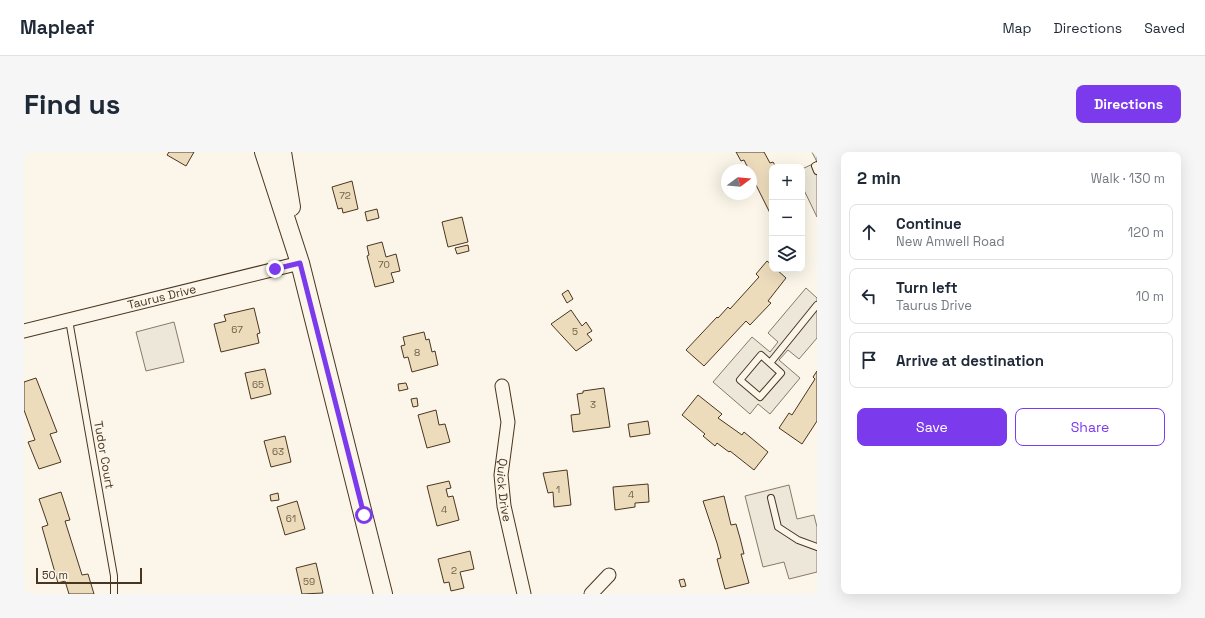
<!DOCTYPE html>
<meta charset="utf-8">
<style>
body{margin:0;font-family:"Space Grotesk",sans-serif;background:#f6f6f7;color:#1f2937}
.controls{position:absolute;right:12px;top:12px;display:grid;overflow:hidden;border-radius:8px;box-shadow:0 4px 16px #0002}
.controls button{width:36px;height:36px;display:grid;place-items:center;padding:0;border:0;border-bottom:1px solid #e0e1e3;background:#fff;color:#1f2937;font:20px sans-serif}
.compass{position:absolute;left:697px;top:12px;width:36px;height:36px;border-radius:50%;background:#fff;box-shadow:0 4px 16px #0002;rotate:74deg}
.scale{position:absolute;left:12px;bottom:10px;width:106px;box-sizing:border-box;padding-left:4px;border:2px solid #4a3520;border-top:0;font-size:11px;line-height:14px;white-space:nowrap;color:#4a3520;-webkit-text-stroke:3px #fbf6e9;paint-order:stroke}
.stop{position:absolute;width:12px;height:12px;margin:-9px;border:3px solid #7c3aed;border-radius:50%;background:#fff}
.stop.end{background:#7c3aed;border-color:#fff;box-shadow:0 1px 4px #0008}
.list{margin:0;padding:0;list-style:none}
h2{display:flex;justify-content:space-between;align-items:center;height:52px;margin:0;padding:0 16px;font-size:17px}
h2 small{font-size:13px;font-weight:400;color:#747a83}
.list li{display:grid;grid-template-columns:26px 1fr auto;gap:12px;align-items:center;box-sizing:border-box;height:56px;margin:0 8px 8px;padding:0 8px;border:1px solid #e0e1e3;border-radius:8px}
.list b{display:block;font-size:15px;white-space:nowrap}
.list p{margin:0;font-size:13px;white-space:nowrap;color:#747a83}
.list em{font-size:13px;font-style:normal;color:#747a83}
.actions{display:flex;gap:8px;padding:12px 16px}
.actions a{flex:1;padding:9px 0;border:1px solid #7c3aed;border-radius:8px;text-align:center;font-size:14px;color:#7c3aed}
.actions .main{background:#7c3aed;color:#fff}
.icon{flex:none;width:22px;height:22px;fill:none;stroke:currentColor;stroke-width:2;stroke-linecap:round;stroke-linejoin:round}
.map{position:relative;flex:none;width:793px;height:442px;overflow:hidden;border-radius:8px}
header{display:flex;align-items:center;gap:24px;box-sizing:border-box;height:56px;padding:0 20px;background:#fff;border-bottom:1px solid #e0e1e3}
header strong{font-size:19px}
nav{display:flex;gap:22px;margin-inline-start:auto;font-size:14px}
.intro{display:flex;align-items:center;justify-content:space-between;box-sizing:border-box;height:96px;padding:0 24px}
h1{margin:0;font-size:28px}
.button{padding:10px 18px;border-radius:8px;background:#7c3aed;color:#fff;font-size:14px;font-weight:700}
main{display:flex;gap:24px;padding:0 24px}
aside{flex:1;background:#fff;border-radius:8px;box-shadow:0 4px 16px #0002}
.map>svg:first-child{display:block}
</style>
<header>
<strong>Mapleaf</strong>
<nav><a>Map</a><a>Directions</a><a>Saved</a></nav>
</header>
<div class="intro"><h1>Find us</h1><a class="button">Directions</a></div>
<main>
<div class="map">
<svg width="793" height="442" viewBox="0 0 793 442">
<rect width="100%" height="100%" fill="#fbf6e9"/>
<path fill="#ede7d9" stroke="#887966" d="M788 0H793V65L778 34V17L793 10Z
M782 136 793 146V186L775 207 764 198 755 208 776 226 746 262 734 252 726 262 689 230 728 185 746 200 754 190 744 181Z
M150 170 160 210 122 219 112 180Z
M765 333 773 367 790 363 793 375V420L765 427 760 410 739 415 721 344Z"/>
<path fill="#ecdcbc" stroke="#4a3520" d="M145 0H170L162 14 143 3Z
M712 0H740L746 11 749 10 752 15H748V65L727 23V18H725L720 8 717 9Z
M328 29 334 57 319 61 318 56 314 57 308 35Z
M353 57 355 66 343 69 341 60Z
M438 65 444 90 424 95 418 70Z
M358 90 362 105 372 102 376 119 367 121 370 130 351 135 343 104 345 103 343 94Z
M444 93 445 99 433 102 431 96Z
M743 109 748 113V117H752L762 126 744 149 747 151 726 173 722 169 680 214 662 198 693 165 694 166 704 155 706 157 735 125 732 122Z
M544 138 549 147 543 151 538 142Z
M230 156 236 181 233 182 235 191 197 200 190 172 202 169 200 163Z
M547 158 558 174 562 170 568 179 563 182 568 188 552 199 527 172Z
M400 180 402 188 405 187 408 200 411 199 414 213 388 220 384 205 380 206 377 194 381 193 379 185Z
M241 217 247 242 227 247 221 221Z
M793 219V269L778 292 755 276 765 261 768 263 791 227 789 225Z
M12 226 33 280 26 282 37 310 15 317 4 290 11 288 0 258V230Z
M382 231 384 237 375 239 374 232Z
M580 236 586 275 549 280 547 263 556 262 553 242 559 241V239Z
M674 243 698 262 694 266 718 283 720 280 744 300 730 318 706 299 705 300 693 291 691 294 679 284 681 282 658 263Z
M393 246 394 254 389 255 387 247Z
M412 258 415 273 421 272 426 290 403 296 394 263Z
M624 269 626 282 606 285 604 272Z
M261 284 267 310 247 315 240 289Z
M543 318 547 353 530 355 529 340 524 341 519 321Z
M425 329 427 336 422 337 424 345 429 344 435 368 413 374 403 334Z
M624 332 625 350 611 351V355L591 358 589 335Z
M37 340 46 368 41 369 58 423 64 422 70 442H45L41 429 34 431 18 375 24 373 15 347Z
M254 341 255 348 247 349 246 343Z
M700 344 707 373 712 372 716 386 720 402H717L725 431 701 437 693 407 697 406 693 391 679 349Z
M273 349 281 377 261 383 253 355Z
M446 399 450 417 436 420 440 436 427 439 425 430 420 431 414 407Z
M292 411 299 441 278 442 272 416Z
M660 427 662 434 657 435 655 428Z"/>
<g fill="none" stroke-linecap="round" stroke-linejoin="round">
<defs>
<path id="lane" d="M793 13 791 14 793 19
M45 168 90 424V442
M737 203 757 221 736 245 716 228Z
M746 211 793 153
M747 346 754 375 774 388 793 395"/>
<g id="street">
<path id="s1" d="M0 179 276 111"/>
<path id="s2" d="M478 234 484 270 477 323 480 354 500 442"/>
<path d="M567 442 585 423"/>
</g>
<path id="secondary" d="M240 0 276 111 359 442
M258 0 267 55"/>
</defs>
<use href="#lane" stroke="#4a3520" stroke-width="8"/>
<use href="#street" stroke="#4a3520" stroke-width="15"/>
<use href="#secondary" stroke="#4a3520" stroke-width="20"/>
<use href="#lane" stroke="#fbf6e9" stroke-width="6"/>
<use href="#street" stroke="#fbf6e9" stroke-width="13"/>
<use href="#secondary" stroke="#fbf6e9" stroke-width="18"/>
</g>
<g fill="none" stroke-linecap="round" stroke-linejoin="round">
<path stroke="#7c3aed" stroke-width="5" d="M251 117 276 111 340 363"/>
</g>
<g text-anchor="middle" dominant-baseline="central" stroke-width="3" stroke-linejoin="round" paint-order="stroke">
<g font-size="10" fill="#725f47">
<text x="321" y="43">72</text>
<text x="360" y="112">70</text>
<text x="213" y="177">67</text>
<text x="551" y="179">5</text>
<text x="393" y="200">8</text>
<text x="234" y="232">65</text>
<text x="569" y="252">3</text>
<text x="254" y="299">63</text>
<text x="534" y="337">1</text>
<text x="607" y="342">4</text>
<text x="420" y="357">4</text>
<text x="267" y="366">61</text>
<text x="430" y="418">2</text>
<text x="285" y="429">59</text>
</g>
<g font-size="12" fill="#4a3520" stroke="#fbf6e9">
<text stroke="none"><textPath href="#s1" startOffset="142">Taurus Drive</textPath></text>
<text transform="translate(80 303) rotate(80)">Tudor Court</text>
<text stroke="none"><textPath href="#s2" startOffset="105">Quick Drive</textPath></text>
</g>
</g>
</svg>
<div class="controls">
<button>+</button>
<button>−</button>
<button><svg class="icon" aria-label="layers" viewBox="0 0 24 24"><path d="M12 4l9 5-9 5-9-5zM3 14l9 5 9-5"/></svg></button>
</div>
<svg class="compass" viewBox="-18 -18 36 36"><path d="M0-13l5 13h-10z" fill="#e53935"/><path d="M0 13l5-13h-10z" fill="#747a83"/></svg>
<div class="scale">50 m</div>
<div class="stop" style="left:340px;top:363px"></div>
<div class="stop end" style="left:251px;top:117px"></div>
</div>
<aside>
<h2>2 min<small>Walk · 130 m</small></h2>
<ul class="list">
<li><svg class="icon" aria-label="ahead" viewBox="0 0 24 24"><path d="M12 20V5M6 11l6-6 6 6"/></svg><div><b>Continue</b><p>New Amwell Road</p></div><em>120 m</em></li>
<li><svg class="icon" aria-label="left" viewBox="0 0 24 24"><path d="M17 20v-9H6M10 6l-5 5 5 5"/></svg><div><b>Turn left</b><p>Taurus Drive</p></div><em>10 m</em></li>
<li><svg class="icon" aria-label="arrive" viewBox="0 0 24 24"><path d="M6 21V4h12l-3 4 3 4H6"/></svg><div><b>Arrive at destination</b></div></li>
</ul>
<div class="actions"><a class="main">Save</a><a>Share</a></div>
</aside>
</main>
